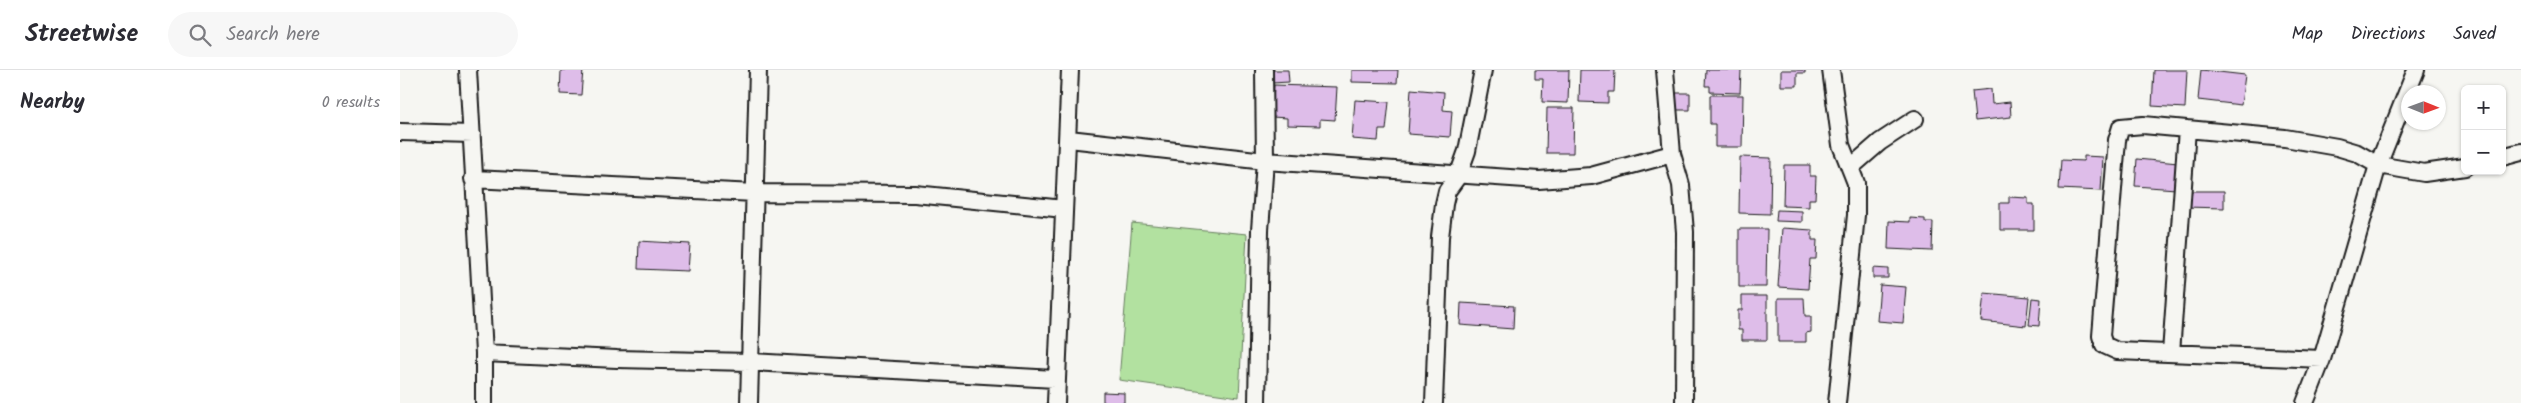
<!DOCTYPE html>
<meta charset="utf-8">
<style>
body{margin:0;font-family:Kalam,sans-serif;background:#f7f7f7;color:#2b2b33}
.controls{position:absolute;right:15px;top:15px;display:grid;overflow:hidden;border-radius:8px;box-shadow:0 1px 4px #0004}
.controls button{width:45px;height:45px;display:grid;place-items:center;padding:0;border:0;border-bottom:1px solid #e1e1e2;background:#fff;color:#2b2b33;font:25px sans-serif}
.compass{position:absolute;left:2001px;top:15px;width:45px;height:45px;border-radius:50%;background:#fff;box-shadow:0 1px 4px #0004;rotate:91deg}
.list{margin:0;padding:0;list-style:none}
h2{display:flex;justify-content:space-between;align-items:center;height:65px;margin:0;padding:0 20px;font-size:21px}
h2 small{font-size:16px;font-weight:400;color:#7c7c81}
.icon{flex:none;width:28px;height:28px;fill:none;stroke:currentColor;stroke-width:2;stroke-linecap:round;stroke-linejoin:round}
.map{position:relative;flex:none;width:2121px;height:333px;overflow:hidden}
header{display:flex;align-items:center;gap:30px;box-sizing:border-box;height:70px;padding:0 25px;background:#fff;border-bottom:1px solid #e1e1e2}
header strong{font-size:24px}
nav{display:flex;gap:28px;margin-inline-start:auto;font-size:18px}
.search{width:350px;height:45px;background:#f7f7f7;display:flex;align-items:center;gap:12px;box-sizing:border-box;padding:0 18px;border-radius:28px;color:#7c7c81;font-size:19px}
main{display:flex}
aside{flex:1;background:#fff}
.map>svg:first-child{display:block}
</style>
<header>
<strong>Streetwise</strong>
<div class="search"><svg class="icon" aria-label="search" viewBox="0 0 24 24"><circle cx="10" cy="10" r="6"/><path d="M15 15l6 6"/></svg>Search here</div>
<nav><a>Map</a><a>Directions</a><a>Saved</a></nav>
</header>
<main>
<aside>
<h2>Nearby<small>0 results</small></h2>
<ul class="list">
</ul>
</aside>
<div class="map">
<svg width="2121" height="333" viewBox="0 0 2121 333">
<rect width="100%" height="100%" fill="#f6f6f2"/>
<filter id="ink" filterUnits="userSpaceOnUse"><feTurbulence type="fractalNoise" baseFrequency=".02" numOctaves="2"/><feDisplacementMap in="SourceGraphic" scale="10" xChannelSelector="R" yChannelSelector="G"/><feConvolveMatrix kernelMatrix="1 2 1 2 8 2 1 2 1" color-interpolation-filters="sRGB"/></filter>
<g filter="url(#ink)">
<path fill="#b2e1a0" stroke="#677e5e" d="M732 153 847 164 839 327 719 310Z"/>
<path fill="#debde9" stroke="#1c1c1c" d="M161 0H183L181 25 160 24Z
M871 0H888L889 12 872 13Z
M952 0H998L997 13 952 12Z
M1135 0H1169L1168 33 1142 32 1143 9H1135Z
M1180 0H1215L1214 22H1208V33L1179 32Z
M1306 0H1341L1340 23 1310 22V16H1305Z
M1381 0H1405V3H1397V16H1381Z
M1754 0H1787L1785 38 1752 36Z
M1801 0 1845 5 1841 35 1798 30Z
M874 15 937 17 935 50 920 49V56L887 55V48L872 47Z
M1011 19 1044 22 1043 40 1052 41 1050 67 1008 64Z
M1591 19 1592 34 1610 32 1611 47 1575 51 1572 21Z
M1275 23H1290V40H1276Z
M1310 25H1343L1342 77H1315V54H1310Z
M955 30 989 32 986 60H979L978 71 952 69Z
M1147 38H1174L1173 83H1146Z
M1684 86 1703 87 1701 121 1659 119 1661 90 1684 91Z
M1340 87 1371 88 1370 144 1339 143Z
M1737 89 1778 93 1776 119 1735 116Z
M1384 95H1410V106H1416L1415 129H1409V137L1383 136Z
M1786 121H1824V138L1785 137Z
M1609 127 1628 128V134H1634V160H1600V133H1609Z
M1377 140 1402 141V152L1376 151Z
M1510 148 1525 149V152H1533L1532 181 1488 179 1489 151 1510 152Z
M1382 158 1412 160V170H1417L1416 189H1410L1408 219 1378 217Z
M1339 159H1367L1366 217H1339Z
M239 171 290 174 288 201 238 199Z
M1473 198 1488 199V208H1473Z
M1480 215 1506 217 1503 253 1477 251Z
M1584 223 1629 227 1626 256 1581 251Z
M1342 226H1367V270H1342V260H1338V240H1342Z
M1378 228H1404L1405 246H1411V262L1406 263V272H1378Z
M1632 228 1641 229 1639 256 1629 255Z
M1061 233 1114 236 1113 259 1060 255Z
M703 322 724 323V333H703Z"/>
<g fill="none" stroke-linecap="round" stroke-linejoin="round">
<defs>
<path id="minor" d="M68 0 84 283V333
M1265 0 1272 84 1281 115 1285 162 1284 333
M1431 0 1441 75 1456 113V145L1437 333
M0 62 72 64
M669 69 865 91 1139 110 1191 106 1272 84
M2102 87 2121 82
M1450 98 1480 72 1515 49
M73 109 355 123 515 124 664 139
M84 283 217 289 350 292 655 309
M1771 283 1787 59
M1922 289 1717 281 1704 275 1701 266 1717 70 1721 57 1743 55 1885 68 1937 77 1957 83 1978 95 2024 103 2065 97
M349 333 358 0
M656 333 670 0
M857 333 860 160 865 91 864 0
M1034 333 1040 167 1044 134 1047 121 1058 106 1067 81 1083 0
M1905 333 1922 289 1978 95 2016 0"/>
</defs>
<use href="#minor" stroke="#1c1c1c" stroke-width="20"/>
<use href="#minor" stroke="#f6f6f2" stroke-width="16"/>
</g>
</g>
</svg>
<div class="controls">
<button>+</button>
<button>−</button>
</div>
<svg class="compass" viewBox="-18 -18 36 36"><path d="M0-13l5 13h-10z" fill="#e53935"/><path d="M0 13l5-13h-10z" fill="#7c7c81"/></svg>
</div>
</main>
